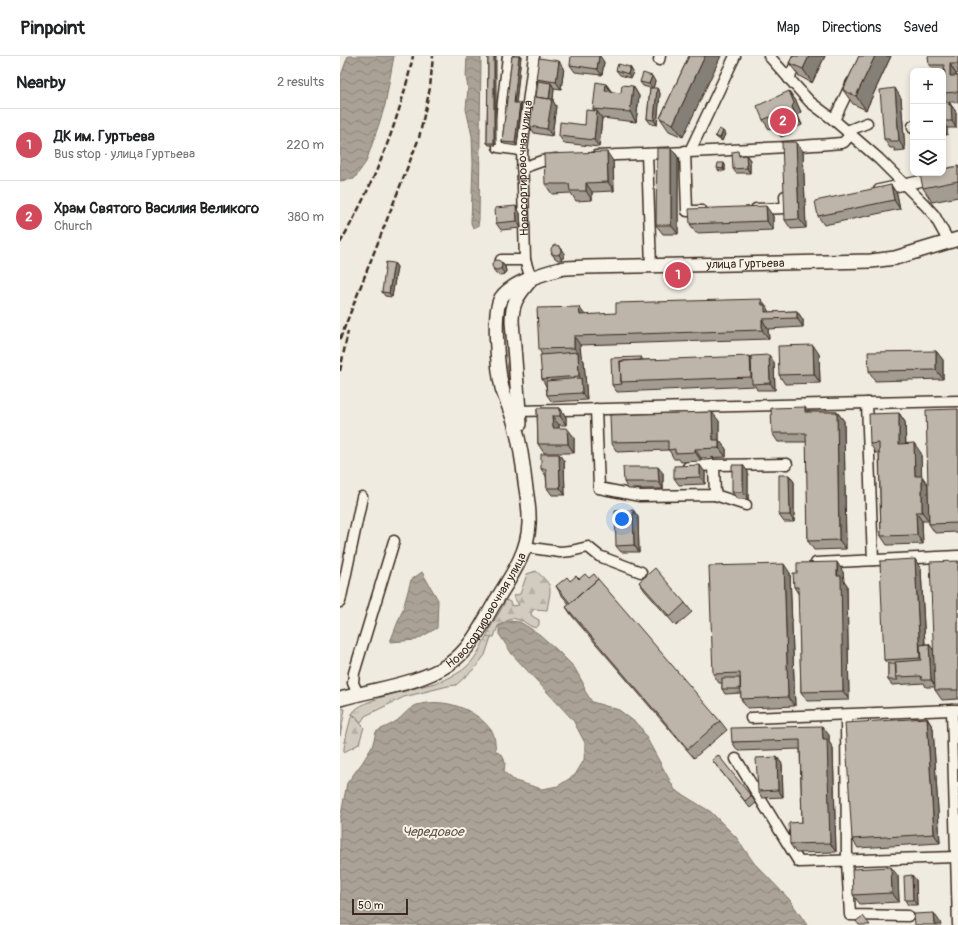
<!DOCTYPE html>
<meta charset="utf-8">
<style>
body{margin:0;font-family:Pangolin,sans-serif;background:#f2f2f2;color:#202124}
.controls{position:absolute;right:12px;top:12px;display:grid;overflow:hidden;border-radius:8px;box-shadow:0 2px 6px #0003}
.controls button{width:36px;height:36px;display:grid;place-items:center;padding:0;border:0;border-bottom:1px solid #e0e0e0;background:#fff;color:#202124;font:20px sans-serif}
.scale{position:absolute;left:12px;bottom:10px;width:56px;box-sizing:border-box;padding-left:4px;border:2px solid #3b2a1e;border-top:0;font-size:11px;line-height:14px;white-space:nowrap;color:#3b2a1e;-webkit-text-stroke:3px #f7f3e8;paint-order:stroke}
.you{position:absolute;left:282px;top:463px;width:14px;height:14px;margin:-10px;border:3px solid #fff;border-radius:50%;background:#1a73e8;box-shadow:0 0 0 6px #1a73e833}
.badge{display:grid;place-items:center;width:26px;height:26px;border-radius:50%;background:#d1495b;color:#fff;font-size:13px;font-weight:700}
.pin{position:absolute;translate:-50% -50%;border:2px solid #fff;box-shadow:0 1px 4px #0006}
.list{margin:0;padding:0;list-style:none}
h2{display:flex;justify-content:space-between;align-items:center;height:52px;margin:0;padding:0 16px;font-size:17px}
h2 small{font-size:13px;font-weight:400;color:#757577}
.list li{display:grid;grid-template-columns:26px 1fr auto;gap:12px;align-items:center;box-sizing:border-box;height:72px;padding:0 16px;border-top:1px solid #e0e0e0}
.list b{display:block;font-size:15px;white-space:nowrap}
.list p{margin:0;font-size:13px;white-space:nowrap;color:#757577}
.list em{font-size:13px;font-style:normal;color:#757577}
.icon{flex:none;width:22px;height:22px;fill:none;stroke:currentColor;stroke-width:2;stroke-linecap:round;stroke-linejoin:round}
.map{position:relative;flex:none;width:618px;height:869px;overflow:hidden}
header{display:flex;align-items:center;gap:24px;box-sizing:border-box;height:56px;padding:0 20px;background:#fff;border-bottom:1px solid #e0e0e0}
header strong{font-size:19px}
nav{display:flex;gap:22px;margin-inline-start:auto;font-size:14px}
main{display:flex}
aside{flex:1;background:#fff}
.map>svg:first-child{display:block}
</style>
<header>
<strong>Pinpoint</strong>
<nav><a>Map</a><a>Directions</a><a>Saved</a></nav>
</header>
<main>
<aside>
<h2>Nearby<small>2 results</small></h2>
<ul class="list">
<li><span class="badge">1</span><div><b>ДК им. Гуртьева</b><p>Bus stop · улица Гуртьева</p></div><em>220 m</em></li>
<li><span class="badge">2</span><div><b>Храм Святого Василия Великого</b><p>Church</p></div><em>380 m</em></li>
</ul>
</aside>
<div class="map">
<svg width="618" height="869" viewBox="0 0 618 869">
<defs>
<pattern id="grass-tufts" width="24" height="20" patternUnits="userSpaceOnUse"><rect width="24" height="20" fill="#d1cbc0"/><path d="M3 7l-1-3M5 7V3M7 7l1-3M15 17l-1-3M17 17v-4M19 17l1-3" fill="none" stroke="#b4aea5"/></pattern>
<pattern id="forest-firs" width="22" height="20" patternUnits="userSpaceOnUse"><rect width="22" height="20" fill="#d1cbc0"/><path d="M5 1l3.5 6h-7zM16 11l3.5 6h-7z" fill="#b4aea5"/></pattern>
<pattern id="water-waves" width="16" height="10" patternUnits="userSpaceOnUse"><rect width="16" height="10" fill="#aaa296"/><path d="M0 5q4-4 8 0t8 0" fill="none" stroke="#8c847a"/></pattern>
</defs>
<rect width="100%" height="100%" fill="#efebe0"/>
<filter id="ink" filterUnits="userSpaceOnUse"><feTurbulence type="fractalNoise" baseFrequency=".025" numOctaves="2"/><feDisplacementMap in="SourceGraphic" scale="8" xChannelSelector="R" yChannelSelector="G"/><feConvolveMatrix kernelMatrix="1 2 1 2 8 2 1 2 1" color-interpolation-filters="sRGB"/></filter>
<g filter="url(#ink)">
<path fill="url(#grass-tufts)" stroke="#867a6f" d="M165 247 169 334 167 335 161 272Z
M146 581H151L145 599 135 612 116 629 108 630 64 641 25 660 20 668 17 661 12 658C20 642 79 632 98 626 107 623 118 618 125 612 135 604 141 591 146 581Z
M0 652 5 653 0 680Z"/>
<path fill="url(#forest-firs)" stroke="#867a6f" d="M196 515C214 531 211 530 207 554L194 553 191 557 192 560 199 564V569L196 572 190 570 183 565 172 562 158 570 154 581H146C151 568 160 557 166 544L170 546 172 550 179 549 173 540 180 538 187 518Z
M12 658C17 662 19 667 24 671L19 688 4 696C3 690 10 665 12 658Z"/>
<path fill="url(#water-waves)" stroke="#7e7266" d="M8 0H54L45 49 39 68 26 106 14 123 0 125V22Z
M127 0H141L139 163 138 170 133 172 131 167 133 107 132 80 126 53 128 32 126 21Z
M82 516 98 544 97 572 76 584 50 586 63 553 71 524Z
M169 565 180 566 199 578 216 593 234 611 243 627 245 635 252 646 279 654 300 670 335 734 371 756 396 781 414 807 449 843 467 869H0V764L7 727 22 707 32 691 36 676C42 672 49 670 55 666 63 661 68 652 77 649 104 641 138 653 153 677 155 681 155 689 156 695L163 700 165 707 164 716 175 725 202 733 218 730 235 719 244 704 245 687 233 664 172 598 159 578V570Z"/>
<g fill="none" stroke-linecap="round" stroke-linejoin="round">
<defs>
<g id="minor">
<path d="M168 0 158 91 182 94"/>
<path d="M429 0 470 46 494 64 539 103 586 150 594 159 609 186"/>
<path d="M319 4 320 0"/>
<path d="M449 23 459 0"/>
<path d="M494 64 512 26"/>
<path d="M573 70V72"/>
<path d="M507 75 527 67"/>
<path d="M345 95 347 155H362"/>
<path d="M350 95 395 0"/>
<path d="M307 98 311 210"/>
<path d="M256 100C338 96 419 94 501 87L504 86 511 78"/>
<path d="M182 112 202 105 216 103"/>
<path d="M539 134 618 117"/>
<path d="M416 153 446 152 445 140"/>
<path d="M161 204H185"/>
<path id="s1" d="M191 223 185 204 182 94 194 0"/>
<path d="M527 347 533 504"/>
<path d="M256 353 259 432 300 440 375 439 374 409 447 408"/>
<path d="M179 355 618 345"/>
<path d="M348 411 374 409"/>
<path d="M375 439 406 449"/>
<path d="M185 491 220 496 231 495 248 491 259 500 301 516"/>
<path d="M476 507 618 500"/>
<path d="M0 546 22 441"/>
<path d="M18 638 13 627 14 617 54 485"/>
<path d="M506 659 507 805 510 859 568 860"/>
<path d="M411 662 612 654"/>
<path d="M396 703 459 806 616 801"/>
<path d="M618 869 612 654H618"/>
</g>
<g id="major">
<path d="M180 368 172 265C172 246 178 240 189 226"/>
<path id="s2" d="M0 643C34 633 80 628 109 608 131 593 141 570 154 548 169 523 188 498 189 468 190 454 187 440 185 426 183 407 180 388 175 369 172 357 166 345 162 332 158 315 152 256 161 242 172 226 202 218 220 213 229 211 238 212 247 211L531 205 555 202 618 183"/>
</g>
</defs>
<use href="#minor" stroke="#3b2a1e" stroke-width="13"/>
<use href="#major" stroke="#3b2a1e" stroke-width="16"/>
<use href="#minor" stroke="#f7f3e8" stroke-width="10"/>
<use href="#major" stroke="#f7f3e8" stroke-width="13"/>
<path stroke="#3b2a1e" stroke-width="2.5" stroke-dasharray="6 3" stroke-linecap="butt" d="M0 187C34 128 59 66 73 0
M0 283 79 82 90 32 93 0
M0 315 8 275"/>
</g>
<path fill="#a39c92" stroke="#3b2a1e" d="M148 0 156 89H149L147 87Z
M172 0H181L176 47H180L181 50 177 90 164 88 162 86Z
M349 0 343 81 329 75 320 62Z
M453 0H485L472 27 459 20 449 7Z
M519 0H551L526 54 513 48 503 34Z
M618 0V17L616 18V20H618V46H609L616 56V72H607V79H603V20H605L604 18H603V15H593L589 9Z
M264 6 262 19 235 16 230 9Z
M290 11 293 16 291 22 280 19 276 14Z
M224 12 221 33 214 32 213 45 216 50 212 80 194 77 190 70 196 41 198 25 196 23Z
M315 25 313 32 320 37 317 69 311 68 307 63 310 32 303 30 300 26Z
M266 28 272 36 281 37 293 30 299 40 296 66 262 62 259 91 224 87 219 80 245 69 254 55 253 53Z
M449 35 456 45 461 56 458 60 462 69 453 73 452 77 441 81 434 71 429 73 423 64Z
M561 42 565 94 555 95 554 92H550L544 83Z
M383 75 385 78 382 85 377 82 375 80Z
M331 92 338 101V178H323L316 169Z
M463 95 466 172 451 173 445 164Z
M401 99H406L410 104V117H396L393 113Z
M273 105 274 135 252 136V144L236 145 231 137 212 138 205 128Z
M385 109V115H379L377 112Z
M618 110V141L592 146 583 132Z
M551 129 557 138 560 153 484 169 478 160Z
M180 157 181 172 161 174 156 167Z
M433 160V174L356 177 350 168Z
M221 192 224 196V200L222 204H218L215 202 211 197Z
M162 206 165 211 166 215 165 218 160 219 156 217 153 213Z
M54 207 57 211 52 241 45 240 42 236Z
M428 252V253L430 256 457 255 463 264V271L428 273 429 283 240 289 241 300 244 305 247 344 212 346 207 339 206 330 202 323V299L199 293 245 259Z
M596 295 603 304V323L535 325 529 315Z
M479 298 480 327 445 328 439 319Z
M301 301 303 304 412 302 434 306 435 334H417L415 330 277 336 272 329Z
M197 352H220L226 361V369H219V372L234 381V397H204L198 388Z
M618 353V476L595 477 589 468V465H582L583 488 547 489 541 480 539 397H536L530 388 559 357 565 366 566 388 581 397V420L588 428Z
M468 356H497L504 365 506 493 474 494 468 485 467 386H438L432 377Z
M379 365V384L386 393V401L361 402V405L341 406 339 403H334L329 394 277 396 271 386Z
M224 405 225 439H212L207 432 206 420 201 413Z
M365 416V428L339 429 334 422Z
M408 416V443H397L392 436Z
M323 417V433H288L284 426Z
M449 419 454 426V466H444L439 459Z
M293 454 298 461 299 496H281L276 490Z
M618 505V643L602 644 595 634V631H586L584 627 552 629 548 624V608L544 604 581 513 585 588H589L594 595Z
M503 516 504 525 507 529 509 644 467 645 461 636 459 539 454 531Z
M450 517 455 650 407 652 401 643V637L385 638 382 633V627H379L373 618Z
M239 523 380 665 387 674 354 702 232 560 226 551 229 548 220 537 216 530 230 525Z
M299 526 345 547 352 556 336 570 305 535Z
M587 662 593 672 600 787 518 792 512 783Z
M489 679V686L493 692 496 796 456 797 450 788 462 766 460 693 398 695 392 686Z
M437 701 442 708 443 741 422 742 418 735Z
M372 704 411 740 416 747 410 752Z
M558 820 559 846 520 848 513 839Z
M576 824 577 849H568L565 844Z"/>
<path fill="#847f77" stroke="#3b2a1e" d="M154 0H156V89L154 87Z
M179 0H181L176 49 174 47Z
M259 0H260L264 6 262 19 257 13Z
M365 0H381L343 81 333 68Z
M469 0H485L472 27 463 13Z
M535 0H551L526 54 516 40Z
M219 5 224 12 221 33 216 26Z
M610 8 616 18 617 29 610 20Z
M290 11 293 16 291 22 288 18Z
M312 20 315 25 313 33 309 28Z
M211 27 214 32 213 45 216 50 212 80 207 73 209 45Z
M266 28 272 37 265 35Z
M293 30 299 40 296 66 290 56Z
M317 32 320 37 317 69 314 64Z
M555 32 561 42 565 94 559 85Z
M449 35 456 45 461 56 458 60 462 69 456 60 452 51Z
M609 46 616 56V72L612 65Z
M180 47 181 50 177 90 175 87Z
M257 55 262 62 259 91 254 84Z
M447 64 453 73 452 77 445 67Z
M603 66 607 72V79L603 73Z
M383 75 385 78 382 85 380 82Z
M456 86 463 95 466 172 459 163Z
M331 92 338 101V178L331 169Z
M267 96 273 105 274 135 268 126Z
M406 99 410 104V117L407 112Z
M384 107 385 109V115L383 113Z
M246 127 252 136V144L246 135Z
M551 129 557 138 560 153 554 144Z
M176 150 180 157 181 172 177 165Z
M426 150 433 160V174L427 165Z
M221 192 224 196V200L222 204 219 199Z
M162 206 165 211 166 215 165 218 161 213Z
M54 207 57 211 52 241 49 237Z
M421 243 428 252V253L431 258 425 256 422 249Z
M239 251 246 260 240 259Z
M457 255 463 264V271L457 262Z
M422 263 428 273 429 283 422 274Z
M234 280 240 289 241 300 244 305 247 344 242 337 241 322 239 320 238 297 234 292Z
M473 289 479 298 480 327 474 318Z
M596 295 603 304V323L596 314Z
M429 299 434 306 435 334 430 327Z
M410 300 416 309 415 327 411 321Z
M465 351 471 360 465 356Z
M220 352 226 361V369L220 360Z
M372 356 379 365V393L373 384Z
M497 356 504 365 506 493 499 484Z
M559 357 565 366 566 397 559 388Z
M212 360 219 369V381L213 372Z
M227 372 234 381V397L228 388Z
M379 384 386 393V401L379 392Z
M574 387 581 397 582 429 575 420Z
M355 393 361 402V405L355 396Z
M219 398 224 405 225 439 220 432Z
M360 409 365 416V428L360 421Z
M403 409 408 416V443L403 436Z
M318 411 323 417V433L319 426Z
M449 419 454 426V466L450 459Z
M582 420 588 429 589 465 582 456Z
M293 454 298 461 299 496 294 489Z
M576 456 582 465 583 488 577 479Z
M575 503 581 513 586 611 580 602Z
M497 506 503 516 504 525 507 529 509 644 503 635Z
M444 508 450 517 455 650 448 641Z
M589 588 594 595 596 631 591 624Z
M587 662 593 672 600 787 594 778Z
M482 670 489 679V686L493 692 496 796 490 787 483 683Z
M437 701 442 708 443 741 438 734Z
M551 811 558 820 559 846 552 837Z
M572 819 576 824 577 849 573 844Z
M594 857 600 866 601 869H595Z"/>
<path fill="#bdb5aa" stroke="#3b2a1e" d="M148 0H154V87H147Z
M172 0H179L174 47H180L175 87 162 86Z
M231 0H259L257 13 230 9Z
M349 0H365L333 68 320 62Z
M453 0H469L463 13 449 7Z
M519 0H535L516 40 503 34Z
M588 0H618V8H610V20H618V36L603 37V20H605L604 9H589Z
M199 2 219 5 216 26 196 23Z
M278 8 290 11 288 18 276 14Z
M303 17 312 20 309 28 300 26Z
M198 25 211 27 209 43 196 41Z
M256 26 266 28 265 35 281 37 282 29 293 30 290 56 253 53Z
M310 32H317L314 64 307 63Z
M555 32 559 85H549V83H544L540 34Z
M449 35 454 47 452 51 456 60 447 64 445 67 435 72 430 61 423 64 417 50Z
M194 41 212 43 207 73 190 70Z
M603 46H609V49H611L612 65H603Z
M246 54 257 55 254 84 219 80 220 66 245 69Z
M379 73 383 75 380 82 375 80Z
M442 86H456L459 163 445 164Z
M317 92H331V169H316Z
M398 95 399 100 406 99 407 112 393 113 392 96Z
M267 96 268 126 246 127V135H230L229 128H205L204 98Z
M378 107H384L383 113 377 112Z
M618 110V125L583 132 580 118 584 117H603V113Z
M551 129 554 144 478 160 475 145Z
M176 150 177 165 156 167 155 152Z
M426 150 427 165 350 168 349 153Z
M211 194a5 5 0 1 1 10 0a5 5 0 1 1-10 0Z
M152 209a5 5 0 1 1 10 0a5 5 0 1 1-10 0Z
M46 206 54 207 49 237 42 236Z
M421 243 422 249H425V256L457 255V262L422 263V274L234 280V292L199 293 197 252 239 251 240 259 276 257V247Z
M473 289 474 318 439 319 438 290Z
M596 295V314L529 315 528 296Z
M238 296 239 320 202 323 200 299Z
M429 299 430 327 412 328 411 300Z
M410 300 411 321 281 326 280 305Z
M301 301V304L280 305 281 326 282 328 272 329 271 302Z
M241 322 242 337 207 339 206 325Z
M465 351V356H497L499 484 468 485 466 377H432L431 352Z
M197 352H220V360H212L213 372H227L228 388H198Z
M618 353V467L589 468 586 354Z
M372 356 373 384H379V392L355 393V396L335 397V393L328 394V385L271 386 270 359Z
M559 357V388L574 387 575 420H582V456H576L577 479 541 480 539 387 530 388 529 358Z
M201 398H219L220 432H207L206 413H201Z
M360 409V421L334 422V410Z
M392 409H403V436H392Z
M283 411H318L319 426H284Z
M439 419H449L450 459H439Z
M293 454 294 489 276 490 275 455Z
M575 503 580 602 544 604 540 505Z
M618 505V634H595L590 506Z
M497 506V520H501L503 635 461 636 458 531H454L453 517H457V507Z
M444 508 448 641 401 643 400 617 373 618 369 510Z
M315 512 345 547 330 561 299 526Z
M245 518 249 522 254 518 258 523 230 547 216 530 227 521 230 525 236 520 239 523Z
M258 523 380 665 348 693 226 551Z
M589 588 591 624H582L581 620 556 621 555 606 581 604 580 589Z
M548 608H556V621L558 624H548Z
M382 622H400V633H382Z
M587 662 594 778 512 783 505 667Z
M482 670 483 683H487L490 787 450 788 449 767 462 766 460 684 392 686 391 672Z
M617 688H618V726Z
M378 699 411 740 405 745 372 704Z
M437 701 438 734 418 735 416 702Z
M551 811 552 837 513 839 512 813Z
M572 819 573 844H565L564 820Z
M594 857 595 869H575L574 858Z
M523 860 530 869H519L516 865Z"/>
</g>
<g text-anchor="middle" dominant-baseline="central" stroke-width="4" stroke-linejoin="round" paint-order="stroke">
<g font-size="12" fill="#3b2a1e" stroke="#f7f3e8">
<text stroke="none"><textPath href="#s1" startOffset="112">Новосортировочная улица</textPath></text>
<text stroke="none"><textPath href="#s2" startOffset="762">улица Гуртьева</textPath></text>
<text stroke="none"><textPath href="#s2" startOffset="181">Новосортировочная улица</textPath></text>
</g>
<g font-size="13" font-style="italic" fill="#625448" stroke="#f7f3e8">
<text x="93" y="776">Чередовое</text>
</g>
</g>
</svg>
<div class="controls">
<button>+</button>
<button>−</button>
<button><svg class="icon" aria-label="layers" viewBox="0 0 24 24"><path d="M12 4l9 5-9 5-9-5zM3 14l9 5 9-5"/></svg></button>
</div>
<div class="scale">50 m</div>
<div class="you"></div>
<div class="pin badge" style="left:338px;top:219px">1</div>
<div class="pin badge" style="left:443px;top:65px">2</div>
</div>
</main>
